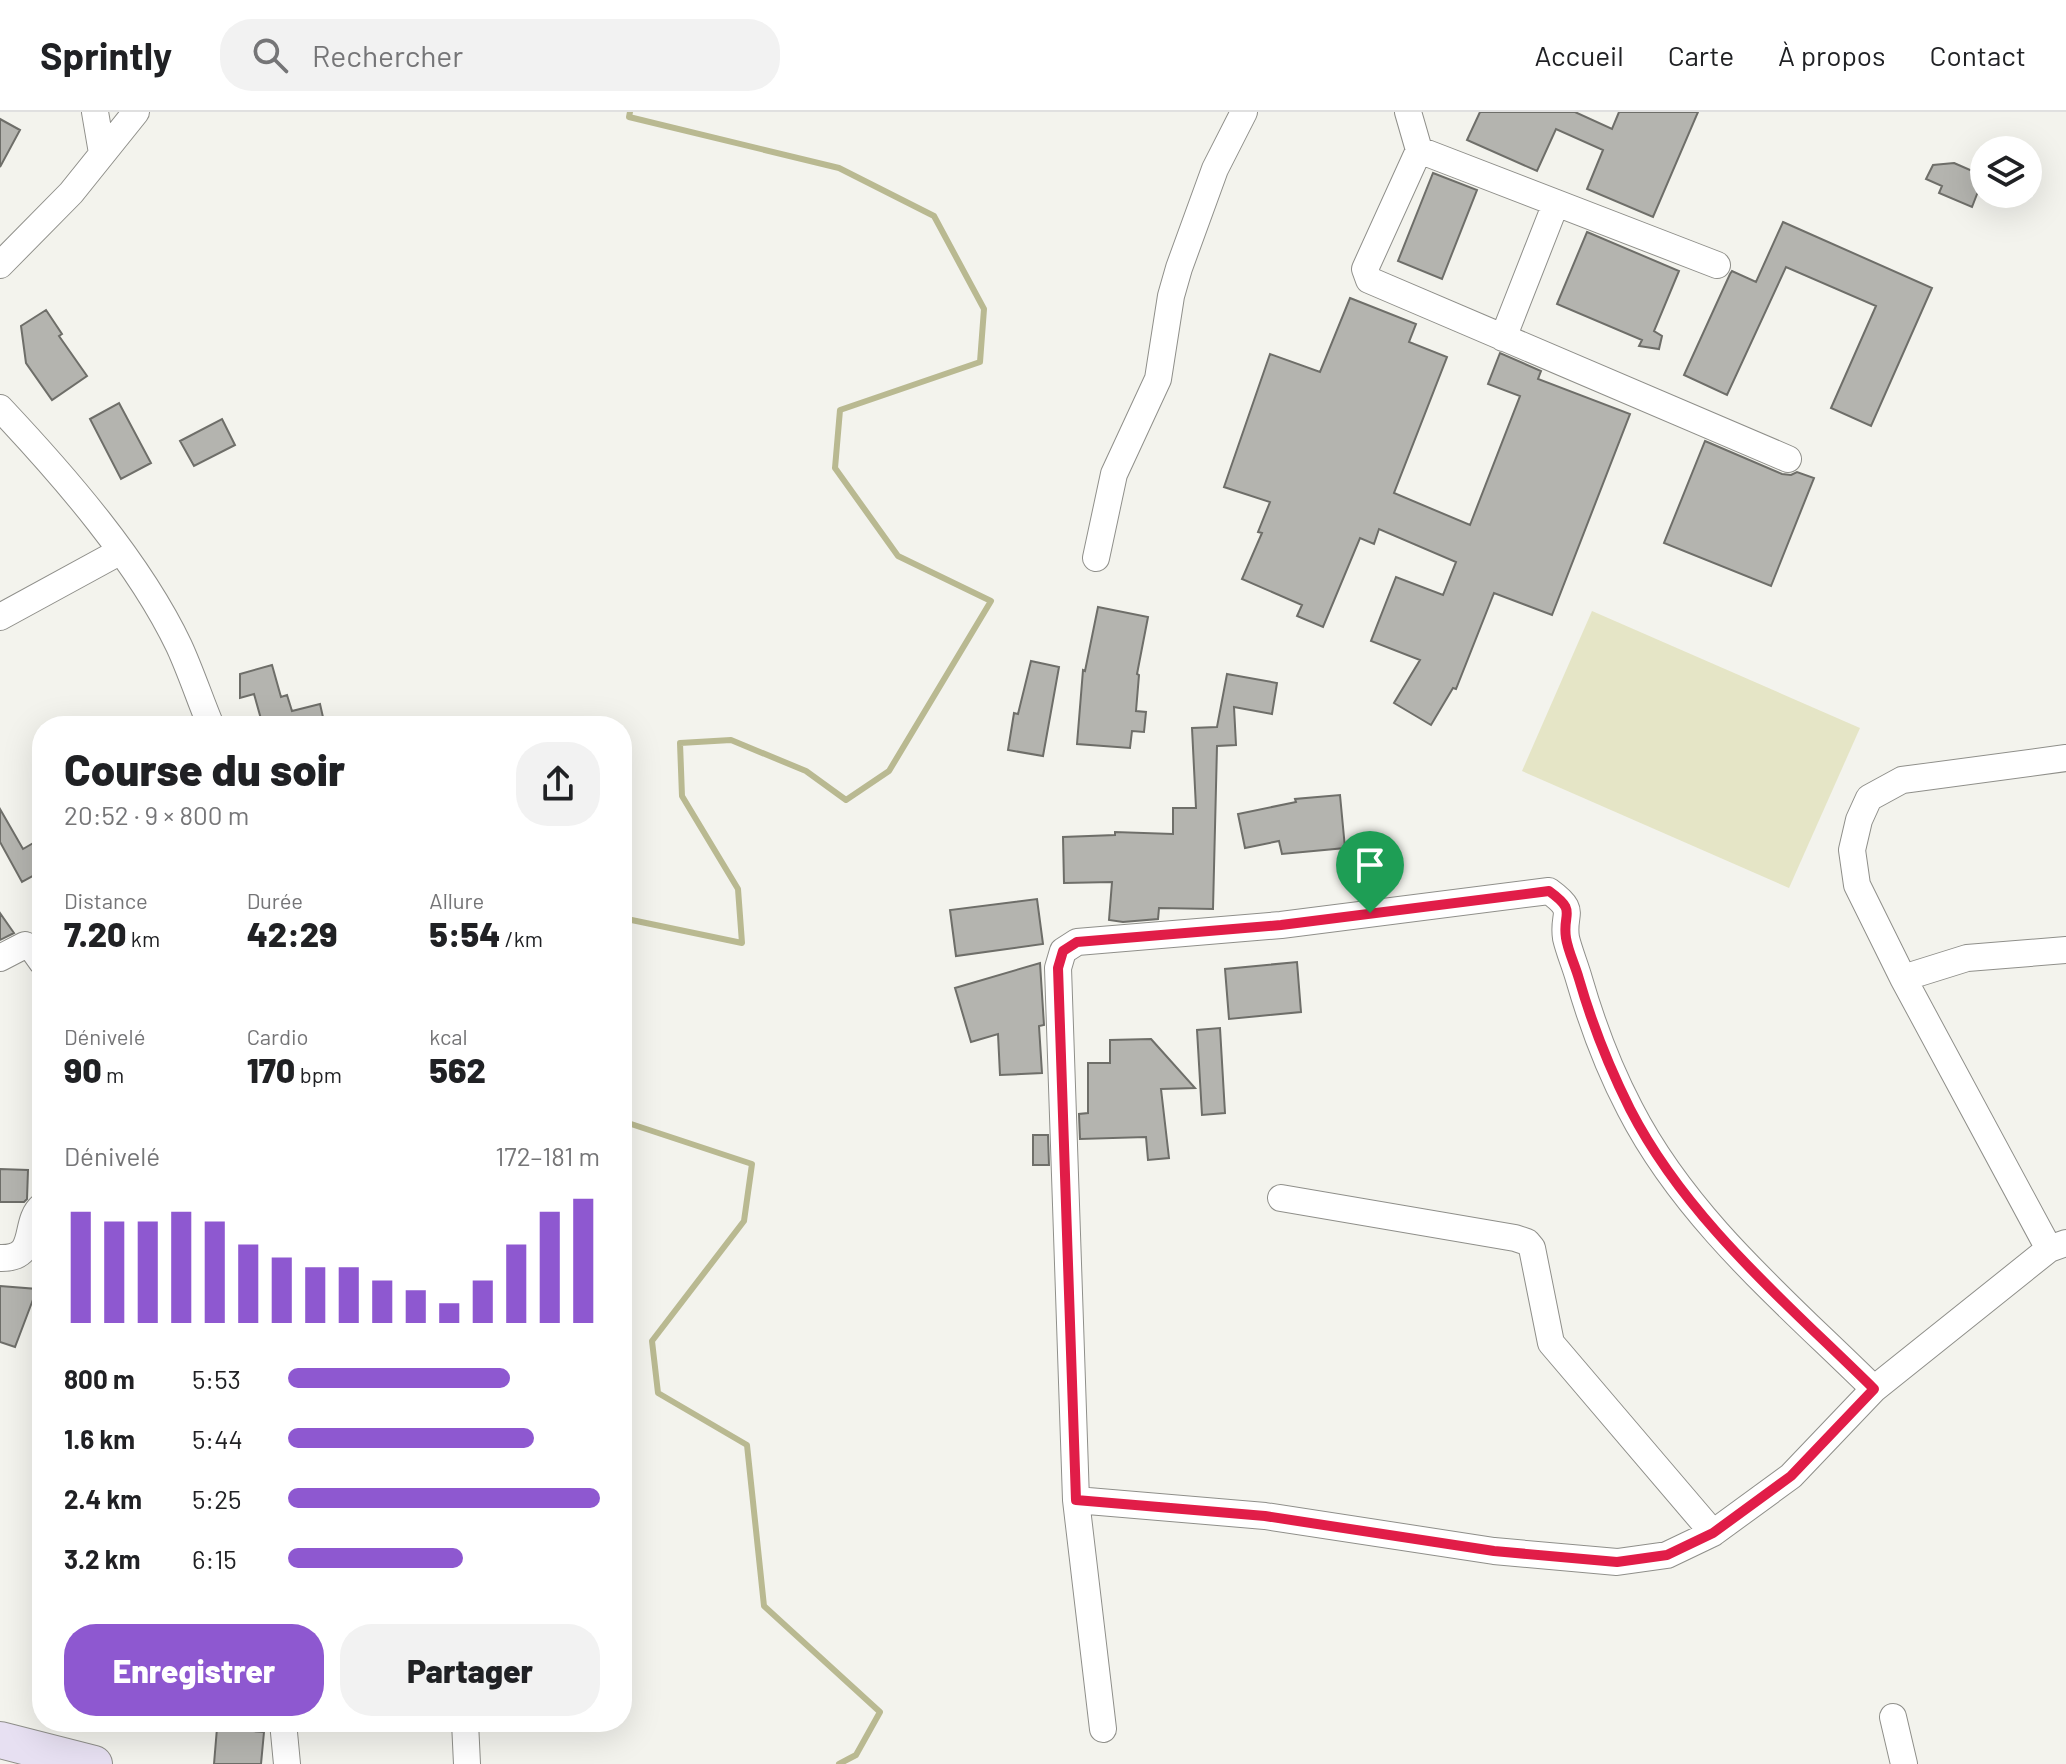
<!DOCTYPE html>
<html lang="fr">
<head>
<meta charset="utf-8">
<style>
	body { margin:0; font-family:Barlow,sans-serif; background:#f2f2f2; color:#202124; height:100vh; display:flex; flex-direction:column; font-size:30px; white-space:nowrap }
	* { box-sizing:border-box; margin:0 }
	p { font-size:26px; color:#757577 }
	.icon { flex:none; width:44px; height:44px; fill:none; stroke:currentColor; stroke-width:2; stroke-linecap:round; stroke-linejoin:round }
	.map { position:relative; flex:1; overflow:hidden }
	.panel { position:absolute; left:32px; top:604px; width:600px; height:1016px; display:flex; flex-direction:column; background:#fff; border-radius:32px; box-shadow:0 8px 32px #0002 }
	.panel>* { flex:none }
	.buttons { position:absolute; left:1970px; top:24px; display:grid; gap:16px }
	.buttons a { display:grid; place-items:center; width:72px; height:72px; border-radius:50%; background:#fff; box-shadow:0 8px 32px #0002; font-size:40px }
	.pin { position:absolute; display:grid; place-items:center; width:68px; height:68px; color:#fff; margin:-82px -34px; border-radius:50% 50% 50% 0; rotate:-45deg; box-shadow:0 0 8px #0007 }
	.pin .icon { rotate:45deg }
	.round { display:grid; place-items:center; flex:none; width:84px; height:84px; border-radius:32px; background:#f2f2f2 }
	.summary { display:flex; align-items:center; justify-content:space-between; height:136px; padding:0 32px }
	h1 { font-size:44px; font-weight:800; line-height:60px }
	.metrics { display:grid; grid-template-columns:repeat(3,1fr); gap:12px; height:136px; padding:8px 32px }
	.metrics div { display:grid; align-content:center }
	.metrics b { font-size:34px; font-weight:800 }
	.metrics small { font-size:22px; font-weight:400 }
	.metrics p { font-size:22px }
	.chart { height:224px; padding:16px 32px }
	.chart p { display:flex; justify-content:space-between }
	.chart svg { width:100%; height:144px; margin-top:8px; stroke:#8e58d0; stroke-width:6 }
	.action { display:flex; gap:16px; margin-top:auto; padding:16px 32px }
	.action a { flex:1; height:92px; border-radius:32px; background:#8e58d0; color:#fff; font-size:32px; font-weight:800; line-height:92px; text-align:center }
	.action a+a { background:#f2f2f2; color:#202124 }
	ul { padding:0 32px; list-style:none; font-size:26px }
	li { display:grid; grid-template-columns:128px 96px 1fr; align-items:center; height:60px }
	li i { height:20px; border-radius:10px; background:#8e58d0 }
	header { display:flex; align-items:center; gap:48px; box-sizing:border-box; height:112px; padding:0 40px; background:#fff; border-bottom:2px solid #e0e0e0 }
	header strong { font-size:38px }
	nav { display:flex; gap:44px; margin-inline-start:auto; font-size:28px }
	.search { width:560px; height:72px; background:#f2f2f2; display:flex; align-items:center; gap:20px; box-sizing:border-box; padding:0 28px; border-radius:32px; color:#757577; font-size:30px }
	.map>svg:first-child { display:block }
	.green { fill:#e5e5c6 }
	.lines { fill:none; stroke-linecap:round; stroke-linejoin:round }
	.stream { stroke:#b9b991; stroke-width:6 }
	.building { fill:#b4b4af; stroke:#6e6e69; stroke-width:2 }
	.street-casing { stroke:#8f8f8a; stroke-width:28 }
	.secondary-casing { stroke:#8f8f8a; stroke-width:38 }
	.street { stroke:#fff; stroke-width:26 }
	.secondary { stroke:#e7e0f2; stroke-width:36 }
	.route-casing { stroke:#fff; stroke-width:16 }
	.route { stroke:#e11d48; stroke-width:10 }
</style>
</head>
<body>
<header>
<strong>Sprintly</strong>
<div class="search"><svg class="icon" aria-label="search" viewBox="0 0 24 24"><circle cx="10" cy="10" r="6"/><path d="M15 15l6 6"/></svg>Rechercher</div>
<nav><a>Accueil</a><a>Carte</a><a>À propos</a><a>Contact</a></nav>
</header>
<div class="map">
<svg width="2066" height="1652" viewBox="0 0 2066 1652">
	<rect width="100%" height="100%" fill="#f3f3ed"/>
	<path class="green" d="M1592,499l268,117 -71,160 -267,-117z"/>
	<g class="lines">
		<path class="stream" d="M622,806l120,25 -4,-54 -56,-93 -2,-53 51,-3 75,31 40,29 43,-29 102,-170 -93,-45 -63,-88 5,-58 140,-48 4,-53 -50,-93 -95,-48 -210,-51 1,-5
			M622,1009l130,43 -8,57 -92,120 6,52 89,52 17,161 116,106 -24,43 -17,9"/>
	</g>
	<path class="building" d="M1480,0h95l37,17 7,-17h79l-45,105 -66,-28 16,-39 -47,-21 -19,42 -70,-31z
		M0,7l20,11 -20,37z
		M1954,51l30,13 -12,31 -33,-14 3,-7 -16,-7 7,-14z
		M1433,61l44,17 -35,89 -44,-18z
		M1783,110l149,66 -61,138 -40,-18 45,-102 -90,-39 -59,128 -43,-20 46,-101 2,-3 24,11z
		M1587,120l92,39 -25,60 8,5 -3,13 -20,-3 3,-6 -85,-36z
		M1350,186l66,26 -7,18 38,15 -53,136 76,32 50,-129 -32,-12 12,-31 41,18 -3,8 92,35 -78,201 -58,-22 -38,96 -3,-1 -22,37 -37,-22 26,-43 -49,-19 25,-64 47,18 13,-33 -77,-33 -5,15 -14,-6 -37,89 -26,-11 5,-11 -60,-26 20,-46 -4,-1 12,-30 -46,-15 46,-133 50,18z
		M46,198l16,24 -3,2 28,40 -35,24 -26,-37 -5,-37z
		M119,291l32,60 -30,16 -31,-60z
		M222,307l13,26 -41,21 -14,-25z
		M1705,329l77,33 9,1 6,-3 17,6 -43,108 -107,-43z
		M1098,495l50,10 -11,57 2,1 -3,36 10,1 -2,20 -12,-1 -2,17 -53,-4 6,-74 2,1z
		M1031,549l28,6 -16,89 -35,-6 6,-37 4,1z
		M272,553l9,32 6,-2 5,16 28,-7 5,22h-68l-1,-6 5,-1 -7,-25 -14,4v-24z
		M1227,562l50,9 -5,31 -38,-7 2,38 -19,1 -4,163 -54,-1 -1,11 -35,3 -14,-2 3,-38 -48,1 -1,-46 52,-2v-3l58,2v-26h23l-4,-80 25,-1z
		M1340,683l5,53 -63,6 -3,-13 -34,7 -7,-34 58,-12 -1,-3z
		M0,697l23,40 19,-11v33l-20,11 -22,-40z
		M1037,787l6,45 -87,12 -6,-46z
		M0,801l14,20 -14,7z
		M1297,850l4,50 -72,7 -4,-50z
		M1040,851l4,62 -5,1 3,47 -42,2 -2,-41 -27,8 -16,-54z
		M1220,916l5,85 -23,2 -5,-85z
		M1151,927l44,49 -34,1 8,69 -21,2 -2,-23 -66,2 -1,-25 9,-1v-50h22v-23z
		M1033,1023h15l1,30h-16z
		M0,1057l28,1 -1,29 -3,3h-24z
		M0,1174l37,3 -22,58 -15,-5z
		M217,1616l47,4 -3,32h-47z"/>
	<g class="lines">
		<g class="street-casing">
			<path id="street" d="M95,0l7,41
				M1408,0l11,38 -54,119 4,11 419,179
				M1419,38l298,115
				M0,153l71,-72 65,-81
				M1503,226l53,-135
				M0,296c64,68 139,154 179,238 12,26 21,54 32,80
				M1096,446l18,-84 44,-95 13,-83 8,-28 36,-99 29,-57
				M0,505l121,-66
				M0,846l25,-13 7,3 10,14
				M1903,866l64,-20 99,-8
				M1281,1086l234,40 12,4 5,6 19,95 162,190
				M2049,1137l-146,-271 -46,-93 -5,-35 7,-30 10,-22 33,-18 164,-22
				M0,1146c40,1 22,-35 42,-52
				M1076,1388l189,16 229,35 123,11 50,-7 46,-22 78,-57 83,-87 175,-140 17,-6
				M1893,1605l11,47
				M283,1610l4,42
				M465,1610l2,42
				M1103,1617l-27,-229 -18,-532 5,-17 14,-9 204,-17 268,-34c29,21 13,21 17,47 3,13 9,27 13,41 13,45 29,88 51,130 57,111 156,193 244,280"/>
		</g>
		<g class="secondary-casing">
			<path id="secondary" d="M0,1628l94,24"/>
		</g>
		<use href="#street" class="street"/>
		<use href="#secondary" class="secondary"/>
	</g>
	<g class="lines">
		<g class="route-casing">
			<path id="route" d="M1549,779c29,21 13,21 17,47 2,13 9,27 13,41 13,45 30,88 51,130 57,111 156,193 244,280l-83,87 -78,57 -46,22 -50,7 -123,-11 -229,-35 -189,-16 -18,-532 5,-17 14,-9 204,-17z"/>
		</g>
		<use href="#route" class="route"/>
	</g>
</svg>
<div class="buttons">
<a><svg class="icon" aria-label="layers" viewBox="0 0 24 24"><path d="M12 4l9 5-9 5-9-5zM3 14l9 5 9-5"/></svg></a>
</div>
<div class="pin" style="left:1370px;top:801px;background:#1e9e55"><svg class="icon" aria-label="arrive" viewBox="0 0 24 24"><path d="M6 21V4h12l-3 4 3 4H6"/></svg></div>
<section class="panel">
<div class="summary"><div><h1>Course du soir</h1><p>20:52 · 9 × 800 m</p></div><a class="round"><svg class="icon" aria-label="share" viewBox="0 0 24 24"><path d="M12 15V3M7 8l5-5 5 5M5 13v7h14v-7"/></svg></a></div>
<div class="metrics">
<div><p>Distance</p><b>7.20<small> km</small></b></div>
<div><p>Durée</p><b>42:29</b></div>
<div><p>Allure</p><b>5:54<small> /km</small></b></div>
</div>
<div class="metrics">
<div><p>Dénivelé</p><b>90<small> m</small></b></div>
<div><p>Cardio</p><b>170<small> bpm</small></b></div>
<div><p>kcal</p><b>562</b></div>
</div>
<div class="chart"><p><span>Dénivelé</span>172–181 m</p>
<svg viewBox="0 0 160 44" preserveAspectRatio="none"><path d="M5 44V10M15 44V13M25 44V13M35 44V10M45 44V13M55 44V20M65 44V24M75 44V27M85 44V27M95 44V31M105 44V34M115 44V38M125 44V31M135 44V20M145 44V10M155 44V6"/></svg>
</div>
<ul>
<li><b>800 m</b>5:53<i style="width:71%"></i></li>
<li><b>1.6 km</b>5:44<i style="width:79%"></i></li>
<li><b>2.4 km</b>5:25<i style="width:100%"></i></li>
<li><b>3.2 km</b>6:15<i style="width:56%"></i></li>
</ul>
<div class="action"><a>Enregistrer</a><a>Partager</a></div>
</section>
</div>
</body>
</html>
